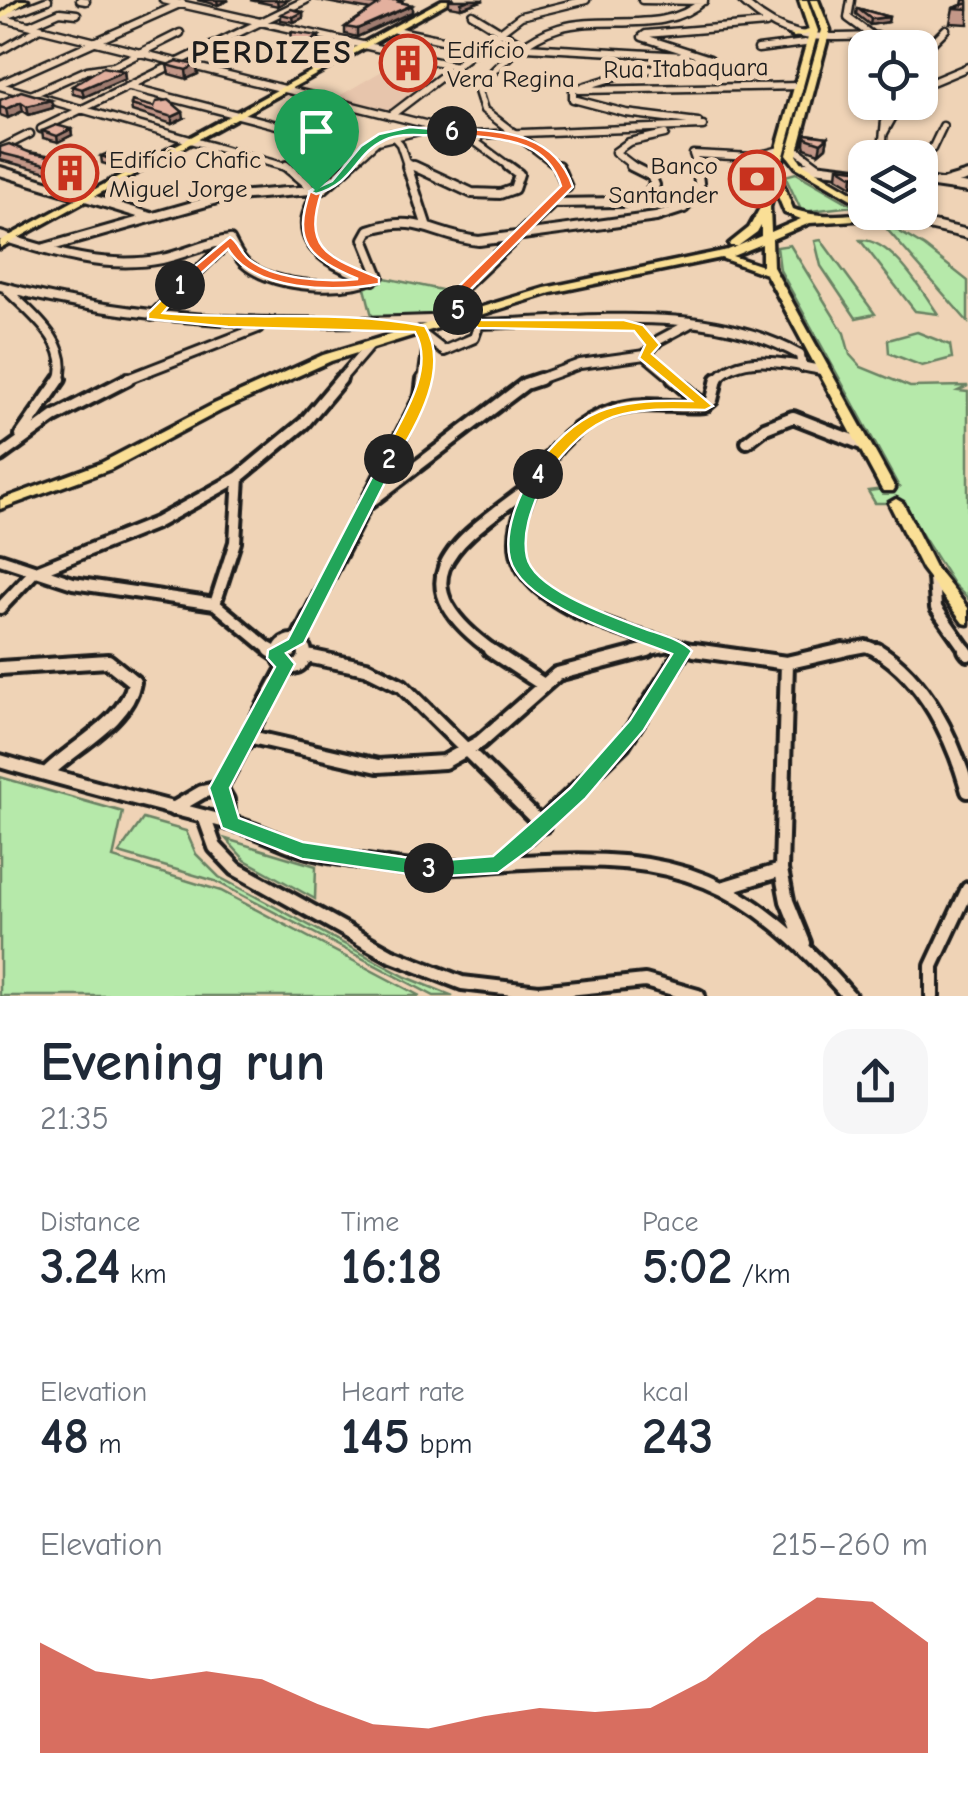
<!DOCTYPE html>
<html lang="en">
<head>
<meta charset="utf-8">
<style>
	body { margin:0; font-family:"Comic Neue",sans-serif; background:#f6f6f7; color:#1f2937; height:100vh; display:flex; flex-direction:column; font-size:38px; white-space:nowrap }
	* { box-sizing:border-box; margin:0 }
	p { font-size:32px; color:#747a83 }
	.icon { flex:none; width:55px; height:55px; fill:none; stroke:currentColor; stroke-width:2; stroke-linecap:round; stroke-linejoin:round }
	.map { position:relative; height:996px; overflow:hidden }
	.drawer { display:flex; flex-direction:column; background:#fff; flex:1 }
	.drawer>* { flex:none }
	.buttons { position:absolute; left:848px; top:30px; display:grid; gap:20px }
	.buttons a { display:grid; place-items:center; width:90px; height:90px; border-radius:20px; background:#fff; box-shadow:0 2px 8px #0004; font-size:50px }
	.pin { position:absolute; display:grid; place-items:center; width:85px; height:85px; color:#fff; margin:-102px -42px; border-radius:50% 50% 50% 0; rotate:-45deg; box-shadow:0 0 10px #0007 }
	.pin .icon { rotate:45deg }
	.km { position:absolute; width:50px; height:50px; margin:-25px; border-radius:50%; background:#222; color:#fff; font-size:28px; line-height:50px; text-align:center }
	.round { display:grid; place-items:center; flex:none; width:105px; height:105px; border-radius:30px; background:#f6f6f7 }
	.overview { display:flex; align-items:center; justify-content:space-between; height:170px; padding:0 40px }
	h1 { font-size:55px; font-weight:800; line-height:75px }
	.metrics { display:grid; grid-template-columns:repeat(3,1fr); gap:15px; height:170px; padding:10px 40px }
	.metrics div { display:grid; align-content:center }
	.metrics b { font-size:50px; font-weight:800 }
	.metrics small { font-size:28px; font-weight:400 }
	.metrics p { font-size:28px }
	.chart { height:280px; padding:20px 40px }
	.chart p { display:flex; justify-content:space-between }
	.chart svg { width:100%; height:180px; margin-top:10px; fill:#c8321e; opacity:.7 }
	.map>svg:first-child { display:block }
	.built { fill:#e7c5ac }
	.green { fill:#b6e9aa; stroke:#698263; stroke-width:2.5 }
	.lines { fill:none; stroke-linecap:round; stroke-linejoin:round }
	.minor-far3-casing { stroke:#1c1c1c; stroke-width:11 }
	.minor-far2-casing { stroke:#1c1c1c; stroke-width:14 }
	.minor-far1-casing { stroke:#1c1c1c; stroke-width:18 }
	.minor-casing { stroke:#1c1c1c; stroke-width:20 }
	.major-casing { stroke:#1c1c1c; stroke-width:7 }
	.minor-far3 { stroke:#efd3b6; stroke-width:6 }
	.minor-far2 { stroke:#efd3b6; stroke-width:8 }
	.minor-far1 { stroke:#efd3b6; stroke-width:10 }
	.minor { stroke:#efd3b6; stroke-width:12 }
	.major { fill:#fadf96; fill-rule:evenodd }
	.wall { fill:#c39788; stroke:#1c1c1c; stroke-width:2.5 }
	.shaded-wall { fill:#9f7b6f; stroke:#1c1c1c; stroke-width:2.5 }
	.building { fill:#e3b09e; stroke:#1c1c1c; stroke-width:2.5 }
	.split-1 { fill:#f0652b; stroke:#fff; stroke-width:2.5 }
	.split-2 { fill:#f5b400; stroke:#fff; stroke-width:2.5 }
	.split-3 { fill:#22a559; stroke:#fff; stroke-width:2.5 }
	.split-4 { fill:#22a559; stroke:#fff; stroke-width:2.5 }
	.split-5 { fill:#f5b400; stroke:#fff; stroke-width:2.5 }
	.split-6 { fill:#f0652b; stroke:#fff; stroke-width:2.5 }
	.split-7 { fill:#22a559; stroke:#fff; stroke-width:2.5 }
	.labels { text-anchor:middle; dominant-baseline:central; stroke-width:10; stroke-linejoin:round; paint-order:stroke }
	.far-poi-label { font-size:25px; fill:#1c1c1c; stroke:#efd3b6; text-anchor:start }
	.far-street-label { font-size:25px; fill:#1c1c1c; stroke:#efd3b6 }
	.far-district-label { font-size:32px; font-weight:bold; letter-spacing:2.5px; fill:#1c1c1c; stroke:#efd3b6 }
</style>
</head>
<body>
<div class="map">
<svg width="968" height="996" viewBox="0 0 968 996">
	<rect width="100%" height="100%" fill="#efd3b6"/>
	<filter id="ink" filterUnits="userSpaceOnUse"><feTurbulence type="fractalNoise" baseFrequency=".01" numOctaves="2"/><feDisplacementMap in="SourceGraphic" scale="20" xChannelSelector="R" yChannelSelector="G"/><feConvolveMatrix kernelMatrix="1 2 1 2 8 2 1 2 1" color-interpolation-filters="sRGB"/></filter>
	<g filter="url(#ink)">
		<path class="built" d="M382,71l47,11 -40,30 -55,-13z"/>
		<path class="green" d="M796,173l56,32 1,1 -51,6 -17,-36z
			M878,219l47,28 43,34v41z
			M821,240l54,74 -19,4 -35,-52 -6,-25z
			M860,240c31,-2 62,51 78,74l-23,-3z
			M790,245l54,88 6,22 11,12 49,20 58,-1 -10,5 10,1v207l-15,-15 -51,-81h-27l-7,-12 31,-4 -119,-217 -3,-23z
			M385,278l66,14 -19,22 -59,6 -8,-32z
			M917,332l33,13 2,13 -30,8 -33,-13 -1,-13z
			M0,777l123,35 -10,46 108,33 199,105h-420z
			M143,819l43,12 10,23 23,23 187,100 47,19h-19l-219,-115 -96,-28z
			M226,839l90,27 -1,33 -70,-39z"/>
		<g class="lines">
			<g class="minor-far3-casing">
				<path id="minor-far3" d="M80,0l6,1
					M163,0l293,66
					M642,0l62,1
					M741,0c46,44 77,37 136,36
					M851,0l-3,18 41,30
					M472,14l54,33 158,9
					M0,18l469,117 234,-9
					M1,18l47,-18
					M30,25l30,-13 17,2
					M395,30l52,11
					M758,49l47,-6
					M0,51l40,-23
					M920,55l26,-26
					M0,84l182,-81
					M0,86l289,82
					M130,87l189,49
					M920,87l48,-20
					M573,90l55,-17 82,-14 -68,-22 4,-3 120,-10
					M573,90v9l53,14 72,9
					M579,90l221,-4
					M33,94l54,-24 27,-4 66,-33
					M390,116l131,-100 65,-16
					M41,129l265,-129
					M884,133l17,-31
					M391,134l9,10 8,24
					M479,136l-2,7 34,25
					M794,148l24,18
					M0,149l30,-15
					M753,157l27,-7
					M753,157l9,11
					M881,158l6,-56
					M906,158l26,-9 11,-23
					M407,163l13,5
					M799,165l28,3
					M347,168l30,-27 51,-12
					M560,168l-76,-58 -7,-22c22,-24 50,-51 82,-60 47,-14 106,8 145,-28
					M636,168l-21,-16 14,-10 36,-8
					M698,168l-5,-14 60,3"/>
			</g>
			<g class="minor-far2-casing">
				<path id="minor-far2" d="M286,166l30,25c-2,11 -9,19 -10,30 -3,35 41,49 67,59
					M407,166l19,58
					M414,166l58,27 28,1 14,-5 5,-15 -11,-8
					M558,166l9,21
					M758,166l16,7
					M806,166l59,7
					M0,171l151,46
					M920,181l48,7
					M945,183l23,-7
					M553,203l70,-1 24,-8 8,-9 -4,-9 -20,-10
					M885,215l83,19
					M0,236c52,17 107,34 162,23 23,-5 44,-16 68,-19 5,9 9,20 18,26 31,22 97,26 131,10l-15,-37 5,-9c51,-17 63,6 110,11l177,-24 28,-9 16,-17 -3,-25
					M45,248l179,-51 99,-8 26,-23
					M0,286c142,38 284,40 430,34
					M6,289c23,23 67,55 53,92
					M152,316l78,-76
					M439,317l6,-12 112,-106
					M479,324c104,-2 227,-22 321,31l2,12
					M413,327l31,24 30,-13 5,-14 -26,-17 -1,-7
					M645,355l31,26
					M122,381l136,-53
					M339,381l31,-36
					M423,381l5,-38
					M533,381l47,-17 65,-9 14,-15 30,-16
					M716,381c22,-31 73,-17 105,-11"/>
			</g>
			<g class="minor-far1-casing">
				<path id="minor-far1" d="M673,379l32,27
					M705,406c-31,3 -60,-6 -91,4 -35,11 -62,38 -78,69 -13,23 -26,55 -17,81 19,54 136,82 187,92
					M705,406l7,-6 5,-21
					M21,435l39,-56
					M747,442l18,-14 28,-11 69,27
					M0,456l54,-39 74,-38
					M366,505l159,-121 15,-5
					M0,559l73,24 142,21 58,48
					M934,577l2,31 31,44
					M215,604l20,-62 4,-65
					M0,608l34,-36 122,-49 83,-46 65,-54 37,-44
					M295,643l126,-247 2,-17
					M494,652c-104,-74 -34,-112 37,-166
					M635,652l34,-7
					M834,652l32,-6 15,6"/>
			</g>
			<g class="minor-casing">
				<path id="minor" d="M279 654a13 13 0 1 1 26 0a13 13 0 1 1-26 0Z
					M270,650l6,4
					M490,650l52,34
					M694,650l92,13 57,-13
					M877,650c48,29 76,88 91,141
					M965,650l3,4
					M307,656l59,12 36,18 141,140
					M787,663l-6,207 6,31 17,42
					M0,668l108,-7 26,21c-7,40 -61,64 -88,92
					M247,736l131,30 66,-4 36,-20 77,-68 91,-24
					M0,761c78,23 156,43 234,63 22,5 43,17 64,24 28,10 61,12 90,17 44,7 91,0 136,-3 156,-10 222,17 325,134
					M220,788l66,-123
					M220,788l7,12 2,22
					M173,809l29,-17 18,-4
					M205,819l10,28 21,22 154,86 72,28 77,9 106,-11 53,15
					M499,864l124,-120 60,-93
					M725,887l56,-17
					M932,996v-30l36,-77"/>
			</g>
			<g class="major-casing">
				<path id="major" d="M19,0h9l-28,20v-6z
					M442,0h10l-452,248v-7z
					M799,0h8l11,31 -39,143 14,35c31,12 62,3 94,3l3,3 -5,3 -75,5 -38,16 1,28 122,221 -2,3h-10l-2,-3 -115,-214 -45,-16 -170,35 -220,68 -109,49 -111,59 -111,40v-9l101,-37 113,-59 109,-49 222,-67 183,-38 10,-4h-8l-1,-2 20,-16 11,-20 49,-174 -15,3 -4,-2 19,-5zM775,189l10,24 16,6 -30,13 -1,-25zM761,225v11l-23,10 19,-14zM762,244v22l-30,-10 3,-1z
					M810,0h8l12,30 -33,125 5,8 63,37v7l-69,-40 -9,-12 35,-125z
					M896,499l7,4 32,64 33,41v16l-5,-1 -41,-54 -33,-66z"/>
			</g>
			<use href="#minor-far3" class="minor-far3"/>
			<use href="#minor-far2" class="minor-far2"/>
			<use href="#minor-far1" class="minor-far1"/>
			<use href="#minor" class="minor"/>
			<use href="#major" class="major"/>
		</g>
		<path class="wall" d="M197,0h32l-11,5z
			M250,0h38l-10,6z
			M316,0h86l1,3 9,2v7l-55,25 -12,-3v-7l25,-17z
			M449,0h35l-23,8 -12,-2z
			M963,0h5v24l-18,-1 3,-15 9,-3z
			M857,8l32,9 -1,5 -18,3 -14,-11z
			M303,12v6l-9,4 -13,-2v-6z
			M292,32l27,10 -10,6 -17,-4z
			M421,59l1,6 -9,5 -17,-4v-6z
			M167,65h29l2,9 -11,5 -18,-5z
			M124,71l1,8 -41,18 -11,-3 -1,-8z
			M0,100l53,8 -24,7 -6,-4 -15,7 -8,-3z
			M131,105l53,13 -12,6 -40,-13z
			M71,129l1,6 -14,7 -15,-4 -1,-7z
			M805,134l23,3 -2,10 -7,6 -14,-5 -1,-4z
			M0,147l94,16 2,8 -17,9 -79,-20z
			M101,156l23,6 -9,5 -13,-4z
			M838,167l27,3v12l-13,4 -15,-9z"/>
		<path class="shaded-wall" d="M217,0h12l-11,5z
			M277,0h11l-10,6z
			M469,0h15l-23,8v-5z
			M412,5v7l-55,25v-8z
			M303,12v6l-9,4 -1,-5z
			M889,17l-1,5 -18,3 1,-6z
			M319,36v6l-10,6v-6z
			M421,59l1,6 -9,5v-6z
			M196,65l2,9 -11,5 -1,-9z
			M124,71l1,8 -41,18 -2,-8z
			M51,100l2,8 -24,7 -2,-9z
			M21,102l2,9 -15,7 -2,-9z
			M183,112l1,6 -12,6v-7z
			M71,129l1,6 -14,7 -1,-6z
			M828,137l-2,10 -7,6 2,-10z
			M123,156l1,6 -9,5 -1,-7z
			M94,163l2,8 -17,9 -1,-8z
			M865,172v10l-13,4 1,-10z"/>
		<path class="building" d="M351,0h51l-3,2 13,3 -55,24 -12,-2 33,-22z
			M968,3v6l-15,-1z
			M857,8l32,9 -18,2z
			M291,9l12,3 -10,5 -12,-3z
			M292,32l27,4 -10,6 -18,-4z
			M403,55l18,4 -8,5 -17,-4z
			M177,61l19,4 -10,5 -19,-5z
			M103,67l21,4 -42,18 -10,-3z
			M21,91l30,9 -24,6 -6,-4 -15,7 -6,-2v-7z
			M169,100l14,12 -11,5 -41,-12 1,-4 22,6 2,-5z
			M56,125l15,4 -14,7 -15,-5z
			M805,134l23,3 -7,6 -15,-5z
			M9,144l22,9 63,10 -16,9 -78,-19v-6z
			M110,152l13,4 -9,4 -13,-4z
			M838,167l27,3v2l-12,4z"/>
	</g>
	<path class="split-1" d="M316,187l6,4c-20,59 7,66 57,87v6c-44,8 -125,8 -151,-35l-43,39h-9v-6l54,-45c9,5 11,17 20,23 26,20 76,22 108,19 -49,-21 -66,-36 -48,-88z"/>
	<path class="split-2" d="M180,281l7,4 -24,28c86,8 177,-4 262,13 26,42 -8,98 -31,137l-13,-4c17,-35 56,-88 34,-127l-187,-5 -80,-8v-6z"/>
	<path class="split-3" d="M383,456l14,3 -93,184 -18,10 9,11 -65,124 9,30 64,24 134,20v13l-8,2 -127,-18 -80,-31 -13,-40 66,-121 -8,-9 1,-8 20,-11z"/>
	<path class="split-4" d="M533,471l13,3c-10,26 -25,54 -19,83 7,33 87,60 116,71 16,6 38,11 49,23l-48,79 -59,69 -53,49 -34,25 -69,4 -8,-2v-13l72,-6 77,-68 60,-68 42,-66c-42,-17 -150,-48 -162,-95 -7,-28 9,-64 23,-88z"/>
	<path class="split-5" d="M458,306l24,14h142l19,5 17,20 -8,9 61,52 -8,4c-82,-2 -109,-2 -161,68h-11l-3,-4c49,-67 81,-75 161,-73l-52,-43 6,-13 -11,-14 -156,-3 -24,-15z"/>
	<path class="split-6" d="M452,128c49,3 103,4 121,59l-114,114 6,9 -7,4 -11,-16 114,-112c-16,-52 -69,-46 -113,-53z"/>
	<path class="split-7" d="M410,127l47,4c-21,10 -49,-2 -72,9 -31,14 -30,43 -69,54l-6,-3 22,-10 29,-35 18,-12z"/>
	<defs>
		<g id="building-ring" transform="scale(2.875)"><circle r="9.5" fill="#efd3b6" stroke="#c8321e" stroke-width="1.5"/><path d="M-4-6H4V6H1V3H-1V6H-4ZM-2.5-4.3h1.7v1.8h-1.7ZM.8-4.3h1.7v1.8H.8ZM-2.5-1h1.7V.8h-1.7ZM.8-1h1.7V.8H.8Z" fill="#c8321e"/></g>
		<g id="bank-ring" transform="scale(2.875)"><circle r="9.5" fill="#efd3b6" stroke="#c8321e" stroke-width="1.5"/><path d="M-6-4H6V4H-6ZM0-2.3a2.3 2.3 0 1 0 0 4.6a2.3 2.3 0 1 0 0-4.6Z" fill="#c8321e"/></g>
	</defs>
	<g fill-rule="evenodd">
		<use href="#building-ring" x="408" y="63"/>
		<use href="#building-ring" x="70" y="173"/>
		<use href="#bank-ring" x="757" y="179"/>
	</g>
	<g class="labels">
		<g class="far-poi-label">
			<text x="447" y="49">Edifício<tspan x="447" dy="29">Vera Regina</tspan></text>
			<text x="109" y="159">Edifício Chafic<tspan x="109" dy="29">Miguel Jorge</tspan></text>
			<text x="718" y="165" text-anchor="end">Banco<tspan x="718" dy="29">Santander</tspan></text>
		</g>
		<g class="far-street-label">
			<text transform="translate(686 68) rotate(-1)">Rua Itabaquara</text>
		</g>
		<g class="far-district-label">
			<text x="272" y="52">PERDIZES</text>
		</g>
	</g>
</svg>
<div class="buttons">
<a><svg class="icon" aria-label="locate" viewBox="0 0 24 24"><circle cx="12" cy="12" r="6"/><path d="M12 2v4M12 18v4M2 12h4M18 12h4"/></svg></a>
<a><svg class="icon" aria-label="layers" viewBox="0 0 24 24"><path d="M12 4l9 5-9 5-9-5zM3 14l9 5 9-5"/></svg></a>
</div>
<div class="pin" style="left:316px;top:191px;background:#1e9e55"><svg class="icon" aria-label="arrive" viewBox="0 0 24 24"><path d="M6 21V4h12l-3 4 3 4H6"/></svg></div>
<b class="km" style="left:180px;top:285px">1</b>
<b class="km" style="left:389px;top:459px">2</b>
<b class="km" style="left:429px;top:868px">3</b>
<b class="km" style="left:538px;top:474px">4</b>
<b class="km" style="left:458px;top:310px">5</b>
<b class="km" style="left:452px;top:131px">6</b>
</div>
<section class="drawer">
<div class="overview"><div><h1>Evening run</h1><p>21:35</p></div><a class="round"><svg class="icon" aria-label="share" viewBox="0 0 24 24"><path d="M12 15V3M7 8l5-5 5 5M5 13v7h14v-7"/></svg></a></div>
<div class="metrics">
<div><p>Distance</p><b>3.24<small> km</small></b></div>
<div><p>Time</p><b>16:18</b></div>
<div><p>Pace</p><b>5:02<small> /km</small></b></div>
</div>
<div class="metrics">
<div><p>Elevation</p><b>48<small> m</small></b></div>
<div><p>Heart rate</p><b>145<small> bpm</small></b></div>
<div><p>kcal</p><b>243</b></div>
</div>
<div class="chart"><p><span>Elevation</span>215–260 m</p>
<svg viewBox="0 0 160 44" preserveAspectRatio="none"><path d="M0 44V17L10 24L20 26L30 24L40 26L50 32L60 37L70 38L80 35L90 33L100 34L110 33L120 26L130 15L140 6L150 7L160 17V44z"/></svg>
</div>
</section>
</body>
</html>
